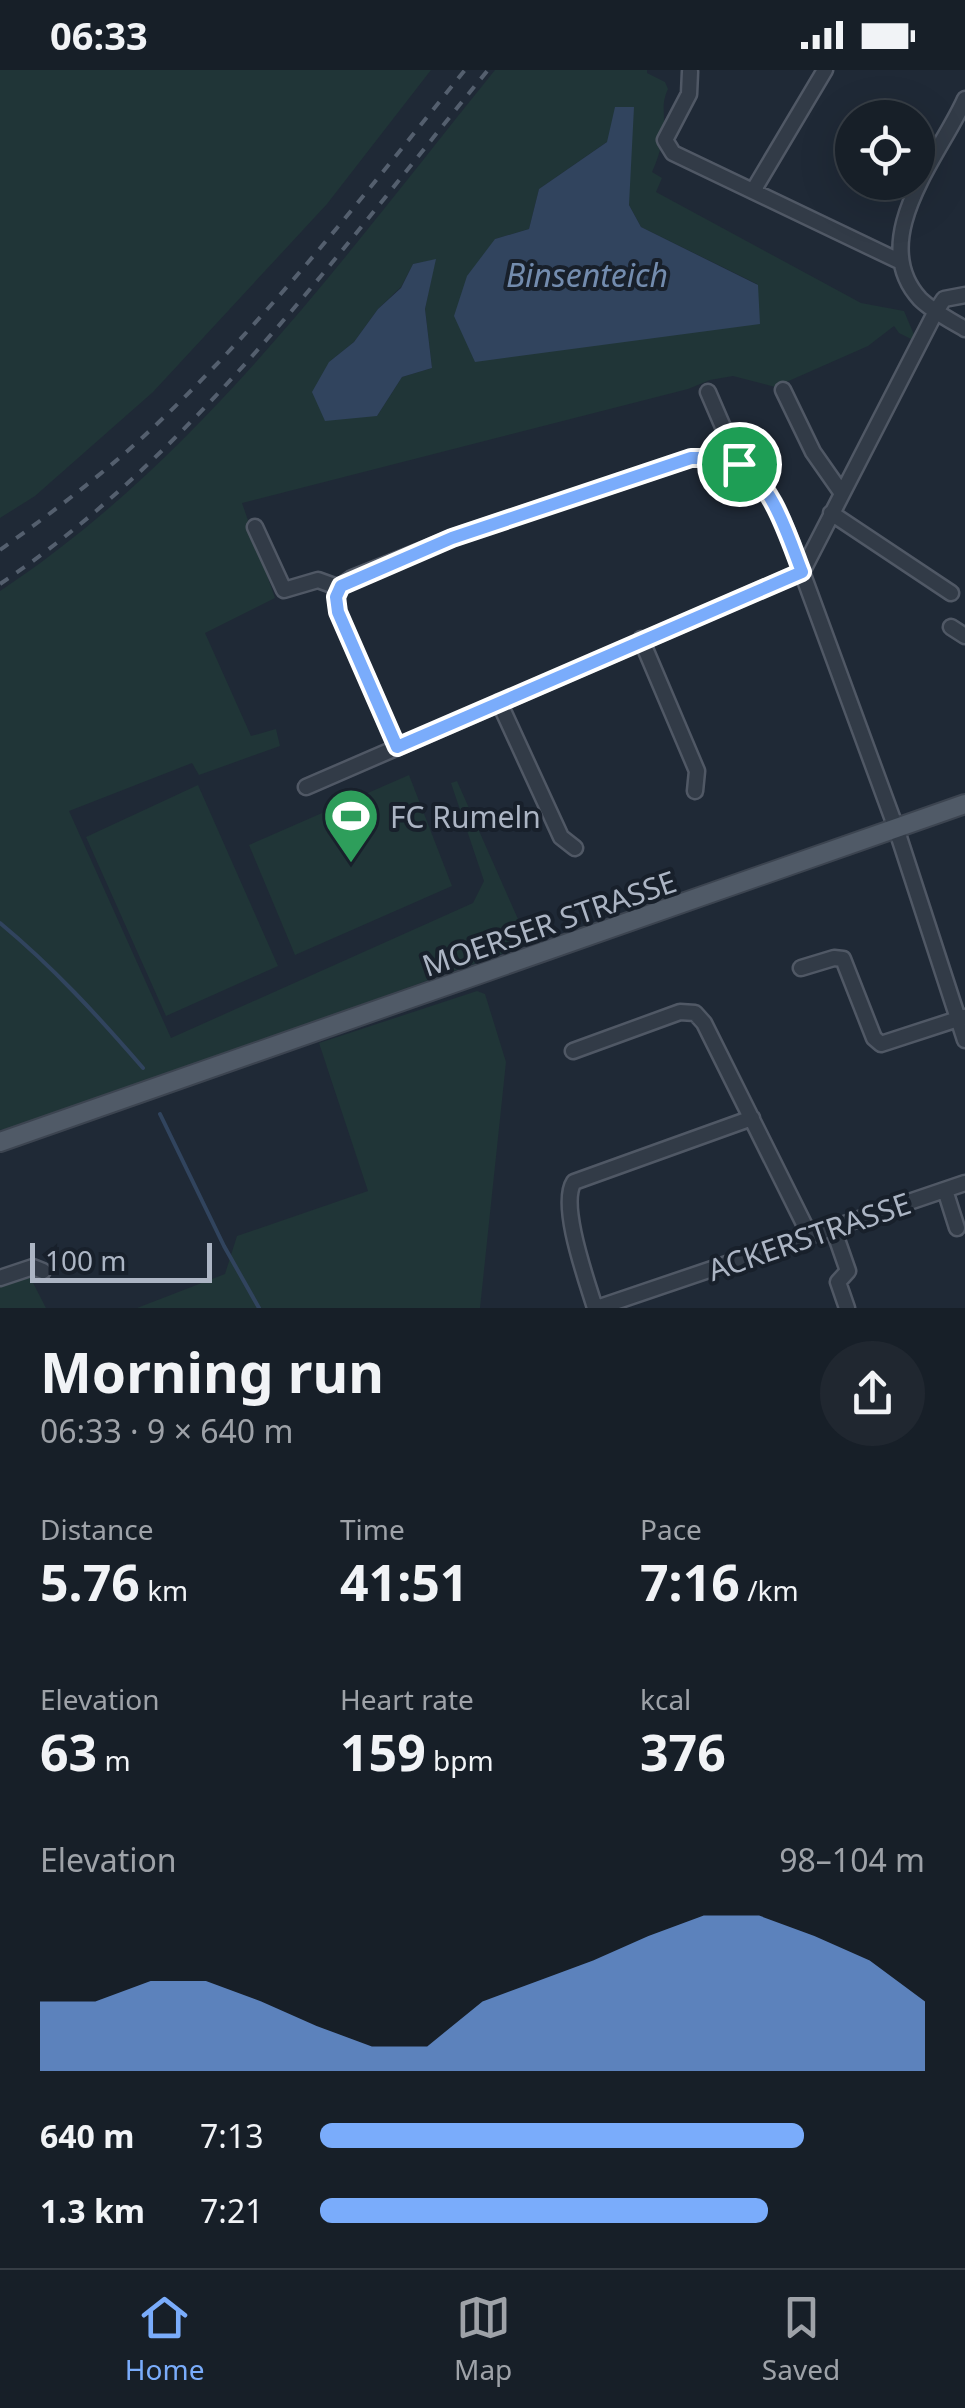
<!DOCTYPE html>
<html lang="en">
<head>
<meta charset="utf-8">
<style>
	body { margin:0; font-family:"Noto Sans",sans-serif; background:#202730; color:#f1f3f6; height:100vh; display:flex; flex-direction:column; font-size:38px; white-space:nowrap }
	* { box-sizing:border-box; margin:0 }
	p { font-size:32px; color:#9ea2a8 }
	.icon { flex:none; width:55px; height:55px; fill:none; stroke:currentColor; stroke-width:2; stroke-linecap:round; stroke-linejoin:round }
	.map { position:relative; height:1238px; overflow:hidden }
	.side { display:flex; flex-direction:column; background:#171f28; flex:1 }
	.side>* { flex:none }
	.buttons { position:absolute; left:835px; top:30px; display:grid; gap:20px }
	.buttons a { display:grid; place-items:center; width:100px; height:100px; border-radius:50%; background:#171f28; box-shadow:0 10px 40px #0002,0 0 0 2px #363d45; font-size:50px }
	.scale { position:absolute; left:30px; bottom:25px; width:182px; box-sizing:border-box; padding-left:10px; border:5px solid #acb5c4; border-top:0; font-size:28px; line-height:35px; white-space:nowrap; color:#acb5c4; -webkit-text-stroke:8px #18202b; paint-order:stroke }
	.pin { position:absolute; display:grid; place-items:center; width:85px; height:85px; color:#fff; margin:-42px; border:5px solid #fff; border-radius:50%; box-shadow:0 2px 10px #0007 }
	.round { display:grid; place-items:center; flex:none; width:105px; height:105px; border-radius:52px; background:#202730 }
	.summary { display:flex; align-items:center; justify-content:space-between; height:170px; padding:0 40px }
	h1 { font-size:55px; font-weight:700; line-height:75px }
	.metrics { display:grid; grid-template-columns:repeat(3,1fr); gap:15px; height:170px; padding:10px 40px }
	.metrics div { display:grid; align-content:center }
	.metrics b { font-size:50px; font-weight:700 }
	.metrics small { font-size:28px; font-weight:400 }
	.metrics p { font-size:28px }
	.chart { height:280px; padding:20px 40px }
	.chart p { display:flex; justify-content:space-between }
	.chart svg { width:100%; height:180px; margin-top:10px; fill:#7aacfb; opacity:.7 }
	ul { padding:0 40px; list-style:none; font-size:32px }
	li { display:grid; grid-template-columns:160px 120px 1fr; align-items:center; height:75px }
	li i { height:25px; border-radius:12px; background:#7aacfb }
	.status { display:flex; justify-content:space-between; align-items:center; height:70px; padding:0 50px; background:#171f28; direction:ltr }
	.status svg { height:28px; fill:currentColor }
	.tabs { display:flex; justify-content:space-around; align-items:center; height:140px; border-top:2px solid #363d45; background:#171f28; font-size:28px; color:#9ea2a8 }
	.tabs a { display:grid; justify-items:center; gap:5px }
	.tabs .on { color:#7aacfb }
	.map>svg:first-child { display:block }
	.green { fill:#203537; fill-rule:evenodd }
	.water { fill:#31445e }
	.lines { fill:none; stroke-linecap:round; stroke-linejoin:round }
	.stream { stroke:#31445e; stroke-width:4 }
	.minor-casing { stroke:#505865; stroke-width:19 }
	.major-casing { stroke:#3c4450; stroke-width:22 }
	.minor { stroke:#323b47; stroke-width:14 }
	.major { stroke:#505a67; stroke-width:18 }
	.rail { stroke:#545f6e; stroke-width:4; stroke-dasharray:10 10; stroke-linecap:butt }
	.route-casing { stroke:#fff; stroke-width:20 }
	.route { stroke:#7aacfb; stroke-width:12 }
	.labels { text-anchor:middle; dominant-baseline:central; stroke-width:8; stroke-linejoin:round; paint-order:stroke }
	.poi-label { font-size:30px; fill:#acb5c4; stroke:#18202b; text-anchor:start }
	.street-label { font-size:30px; fill:#acb5c4; stroke:#18202b }
	.water-label { font-size:32px; font-style:italic; fill:#738cae; stroke:#18202b }
</style>
</head>
<body>
<div class="status"><b>06:33</b><svg viewBox="0 0 49 12"><path d="M0 12V9h3v3zM5 12V6h3v6zM10 12V3h3v9zM15 12V0h3v12zM26 1h20v11H26zM47 4h2v5h-2z"/></svg></div>
<div class="map">
<svg width="965" height="1238" viewBox="0 0 965 1238">
	<rect width="100%" height="100%" fill="#1f2936"/>
	<path class="green" d="M0,0h431l-104,134 -174,188 -118,104 -35,22z
		M495,0h152v3l18,9 3,7c-6,13 -4,19 -4,33 0,17 -5,35 -12,50l10,6 -6,14 205,111 43,8 11,26 -2,3 -14,-7 -5,-7 -26,20 -93,41 -42,-11 -23,4 -22,9 -446,114 33,95 -70,35 46,103 25,-7 4,17 -81,29 -7,-12 -123,48 102,227 302,-135 11,-22 -33,-98 6,-2 72,163 -500,180 -29,6v-539c202,-134 344,-335 495,-521zM607,72l22,63 12,22 116,57 -262,-45 34,-10 10,-40zM435,190l-10,49 7,59 -30,9 -25,39 -48,-54 25,-20 24,-33 23,-22 12,-23z
		M409,705l43,111 -157,69 -46,-110z
		M198,715l80,181 -112,50 -80,-179z
		M477,921l8,3 21,68 -26,246h-343l88,-34 12,-38 131,-45 -49,-148z
		M28,1203l18,35h-46v-26z"/>
	<path class="water" d="M615,37h19l-5,98 12,22 117,58 2,39 -285,38 -21,-46 13,-40 28,-37 34,-10 10,-40 68,-47z
		M436,189l-11,50 7,59 -30,9 -25,39 -52,5 -13,-29 17,-30 25,-20 24,-33 23,-21 12,-24z"/>
	<g class="lines">
		<path class="stream" d="M0,853c53,44 98,93 143,145
			M160,1044l64,132 35,62"/>
		<g class="minor-casing">
			<path id="minor" d="M690,2l-1,22 -24,46 8,13 228,109
				M965,29c-24,55 -100,140 -45,200 12,12 30,21 45,30
				M753,121l72,-121
				M965,225l-21,4 -8,12 -134,261 94,256 69,212
				M783,320l30,62 28,40
				M708,322l31,72
				M831,443l120,80
				M255,457l29,63 34,-10 22,8
				M951,557l14,9
				M641,569l56,132 -2,20
				M499,632l62,135 14,11
				M306,717l496,-215c-14,-35 -27,-89 -64,-108 -13,-7 -32,-6 -47,-6l-239,80 -100,40c-15,10 -17,17 -14,34l59,135
				M801,898l33,-10 9,1 31,79 7,6 83,-27
				M573,981l107,-39 15,1 9,10 106,213
				M945,1120l12,38
				M833,1158l15,43 -10,11 9,26
				M0,1208l33,-11 10,4
				M595,1238c-8,-27 -36,-103 -21,-126l178,-64
				M597,1238l368,-125"/>
		</g>
		<g class="major-casing">
			<path id="major" d="M0,1072l965,-338"/>
		</g>
		<use href="#minor" class="minor"/>
		<use href="#major" class="major"/>
		<path class="rail" d="M0,480c50,-36 98,-72 143,-113 120,-111 220,-241 322,-367
			M0,514c194,-130 341,-335 488,-514"/>
	</g>
	<g class="lines">
		<g class="route-casing">
			<path id="route" d="M691,388c15,0 34,-1 47,6 34,17 51,75 64,108l-405,175 -59,-135 -2,-15 5,-11 111,-48z"/>
		</g>
		<use href="#route" class="route"/>
	</g>
	<defs>
		<g id="stadium-pin" transform="scale(2.875)"><path d="M0 17L-7.5 6A9.5 9.5 0 1 1 7.5 6Z" fill="#2e9e5b" stroke="#18202b"/><path d="M0-5a6.5 5 0 1 0 0 10a6.5 5 0 1 0 0-10ZM-3.5-1.8h7v3.6h-7Z" fill="#fff"/></g>
	</defs>
	<g fill-rule="evenodd">
		<use href="#stadium-pin" x="351" y="746"/>
	</g>
	<g class="labels">
		<g class="poi-label">
			<text x="390" y="746">FC Rumeln</text>
		</g>
		<g class="street-label">
			<text transform="translate(549 853) rotate(-19)">MOERSER STRASSE</text>
			<text transform="translate(809 1166) rotate(-19)">ACKERSTRASSE</text>
		</g>
		<g class="water-label">
			<text x="587" y="204">Binsenteich</text>
		</g>
	</g>
</svg>
<div class="buttons">
<a><svg class="icon" aria-label="locate" viewBox="0 0 24 24"><circle cx="12" cy="12" r="6"/><path d="M12 2v4M12 18v4M2 12h4M18 12h4"/></svg></a>
</div>
<div class="scale">100 m</div>
<div class="pin" style="left:739px;top:394px;background:#1e9e55"><svg class="icon" aria-label="arrive" viewBox="0 0 24 24"><path d="M6 21V4h12l-3 4 3 4H6"/></svg></div>
</div>
<section class="side">
<div class="summary"><div><h1>Morning run</h1><p>06:33 · 9 × 640 m</p></div><a class="round"><svg class="icon" aria-label="share" viewBox="0 0 24 24"><path d="M12 15V3M7 8l5-5 5 5M5 13v7h14v-7"/></svg></a></div>
<div class="metrics">
<div><p>Distance</p><b>5.76<small> km</small></b></div>
<div><p>Time</p><b>41:51</b></div>
<div><p>Pace</p><b>7:16<small> /km</small></b></div>
</div>
<div class="metrics">
<div><p>Elevation</p><b>63<small> m</small></b></div>
<div><p>Heart rate</p><b>159<small> bpm</small></b></div>
<div><p>kcal</p><b>376</b></div>
</div>
<div class="chart"><p><span>Elevation</span>98–104 m</p>
<svg viewBox="0 0 160 44" preserveAspectRatio="none"><path d="M0 44V27L10 27L20 22L30 22L40 27L50 33L60 38L70 38L80 27L90 22L100 17L110 11L120 6L130 6L140 11L150 17L160 27V44z"/></svg>
</div>
<ul>
<li><b>640 m</b>7:13<i style="width:80%"></i></li>
<li><b>1.3 km</b>7:21<i style="width:74%"></i></li>
</ul>
</section>
<nav class="tabs">
<a class="on"><svg class="icon" aria-label="home" viewBox="0 0 24 24"><path d="M3 11l9-7 9 7M6 9v11h12V9"/></svg>Home</a>
<a><svg class="icon" aria-label="map" viewBox="0 0 24 24"><path d="M3 6l6-2 6 2 6-2v14l-6 2-6-2-6 2zM9 4v14M15 6v14"/></svg>Map</a>
<a><svg class="icon" aria-label="saved" viewBox="0 0 24 24"><path d="M7 4h10v16l-5-4-5 4z"/></svg>Saved</a>
</nav>
</body>
</html>
